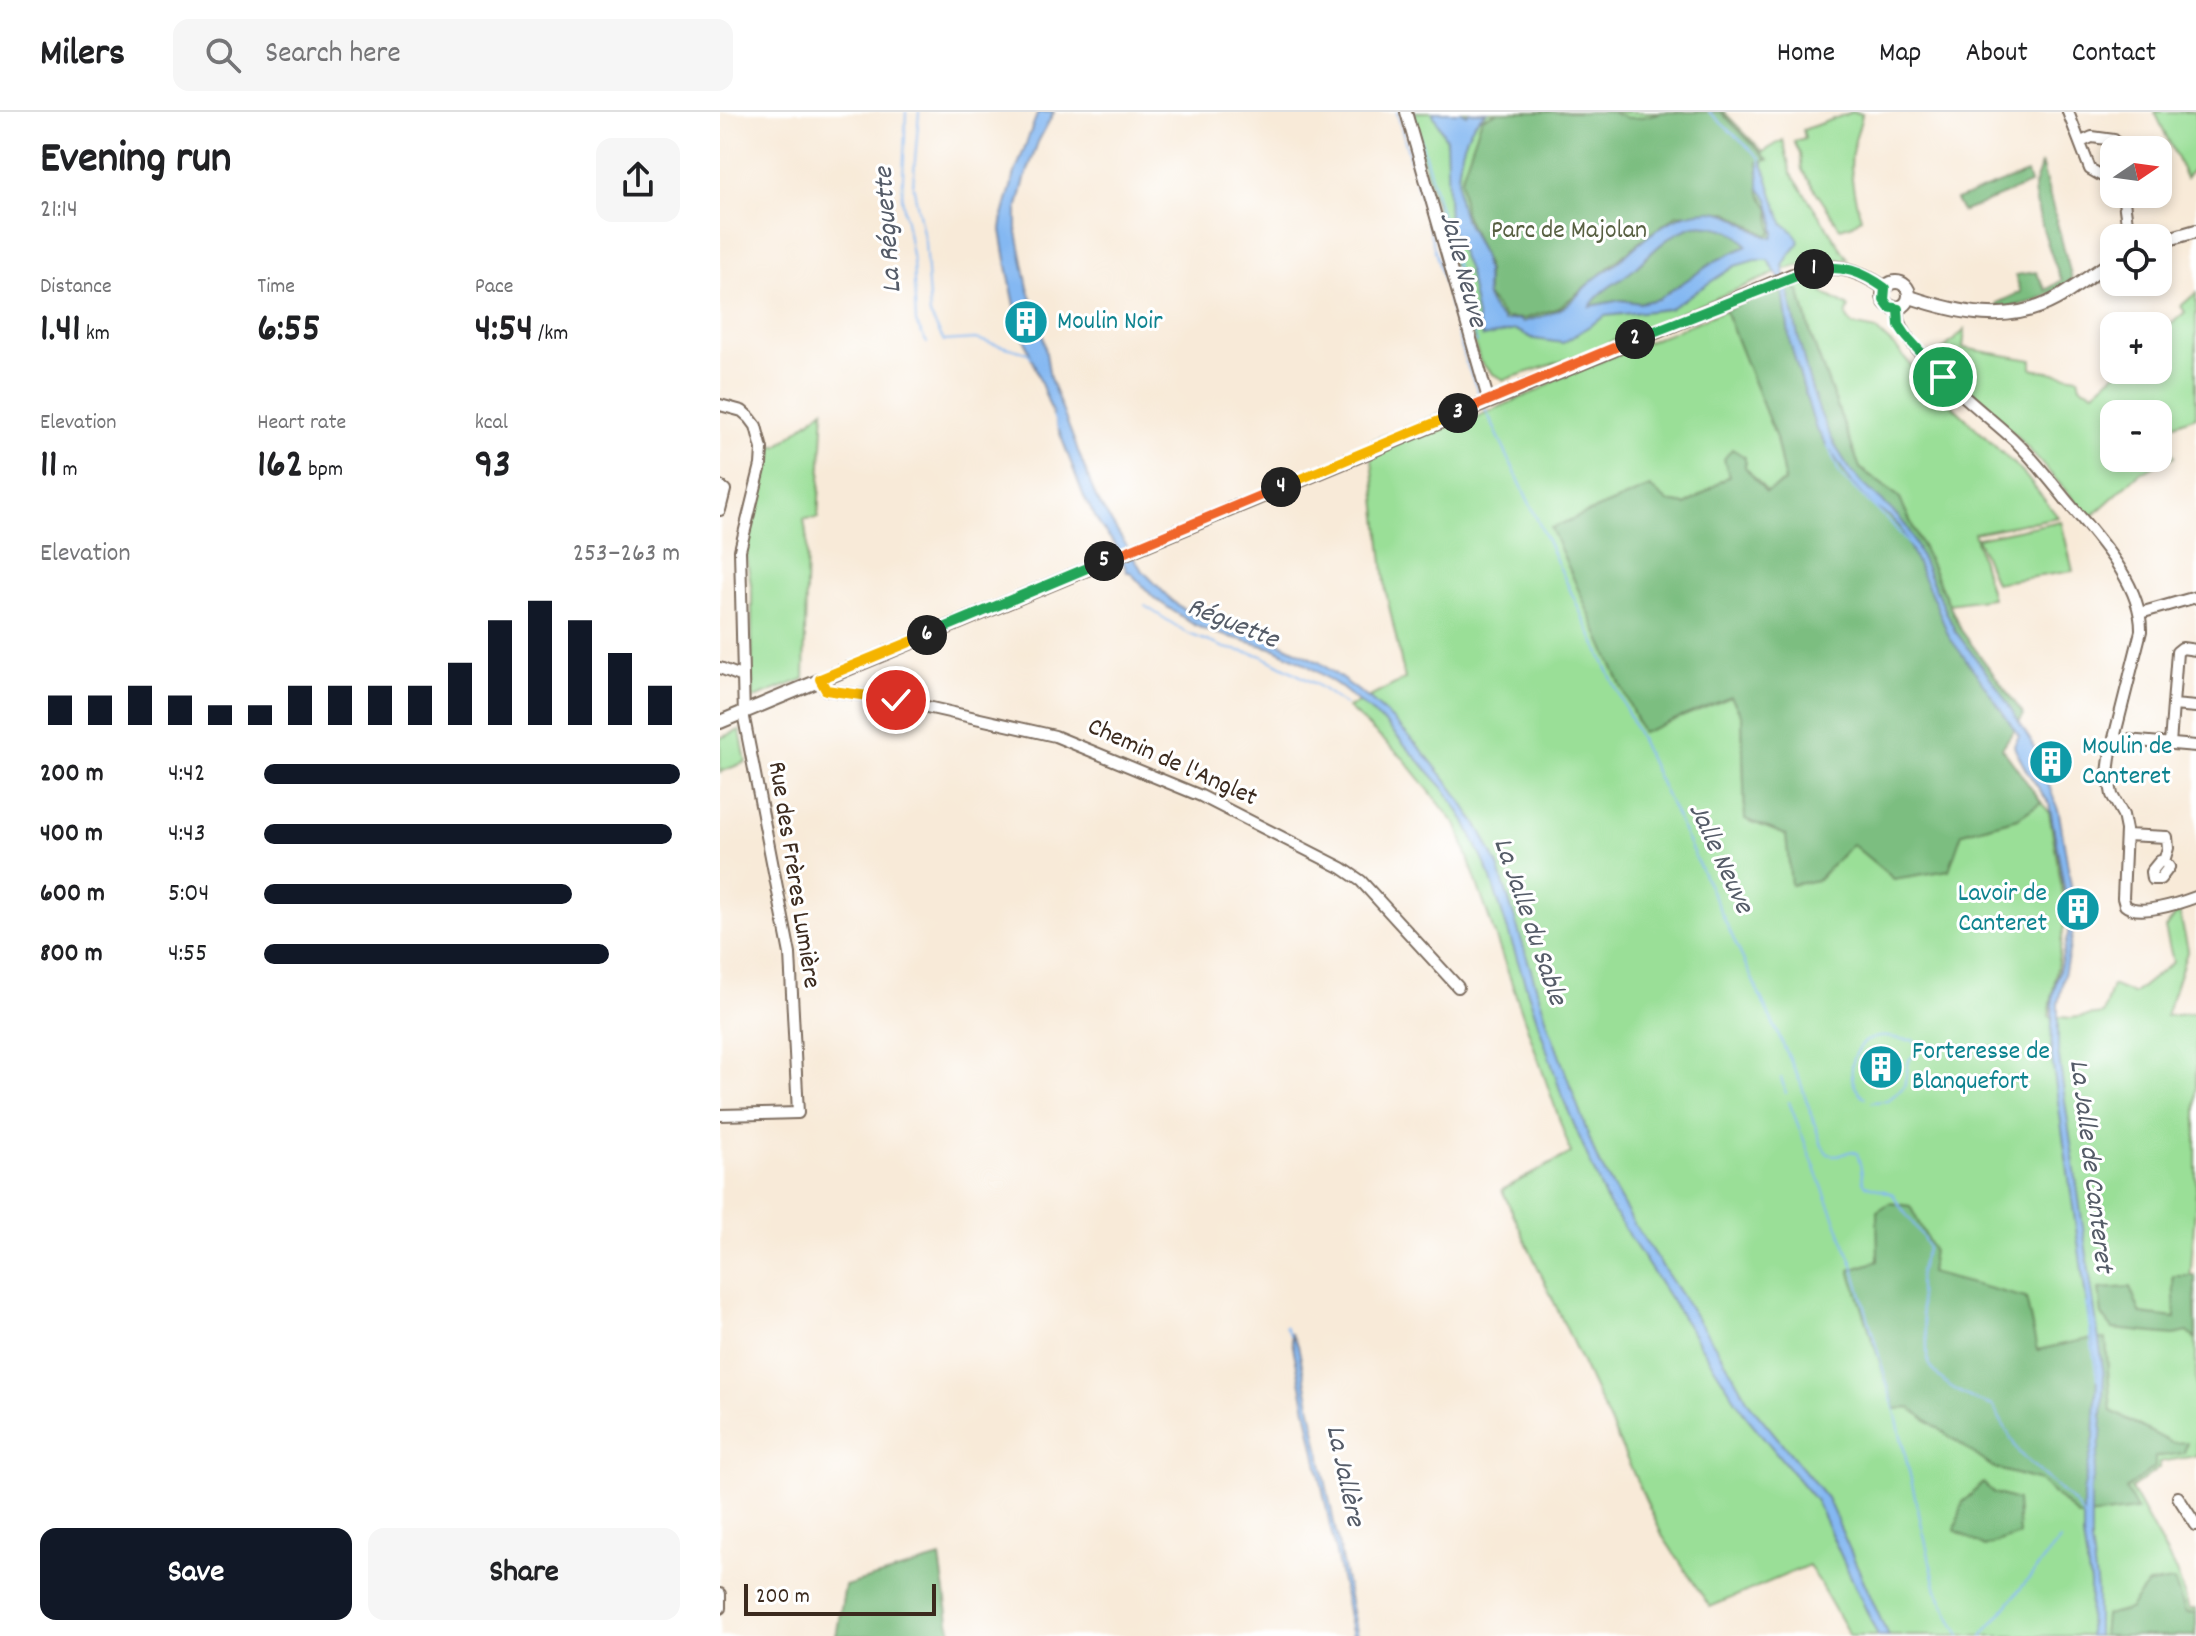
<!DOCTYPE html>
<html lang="en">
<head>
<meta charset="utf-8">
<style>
	body { margin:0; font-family:Dekko,sans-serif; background:#f6f6f6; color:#202124; height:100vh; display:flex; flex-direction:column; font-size:30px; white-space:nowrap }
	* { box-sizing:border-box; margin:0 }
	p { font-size:26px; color:#757577 }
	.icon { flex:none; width:44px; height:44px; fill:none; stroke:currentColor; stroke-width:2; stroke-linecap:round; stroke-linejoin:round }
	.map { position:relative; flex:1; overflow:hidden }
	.side { display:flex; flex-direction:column; background:#fff; width:720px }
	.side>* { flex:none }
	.needle { width:52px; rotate:77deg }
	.tools { position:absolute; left:1380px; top:24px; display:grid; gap:16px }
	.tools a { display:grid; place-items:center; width:72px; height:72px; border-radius:16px; background:#fff; box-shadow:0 4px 12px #0003; font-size:40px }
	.scale { position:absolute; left:24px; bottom:20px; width:192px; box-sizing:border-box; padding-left:8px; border:4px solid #3b2a1e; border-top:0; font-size:22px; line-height:28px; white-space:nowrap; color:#3b2a1e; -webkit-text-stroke:6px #fff; paint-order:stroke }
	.pin { position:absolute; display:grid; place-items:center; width:68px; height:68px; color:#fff; margin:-34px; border:4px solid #fff; border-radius:50%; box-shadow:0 2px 8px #0007 }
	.km { position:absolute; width:40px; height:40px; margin:-20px; border-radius:50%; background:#222; color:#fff; font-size:22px; line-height:40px; text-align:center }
	.round { display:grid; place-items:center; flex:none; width:84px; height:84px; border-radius:16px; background:#f6f6f6 }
	.overview { display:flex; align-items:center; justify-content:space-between; height:136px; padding:0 40px }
	h1 { font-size:44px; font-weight:700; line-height:60px }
	.stats { display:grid; grid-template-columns:repeat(3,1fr); gap:12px; height:136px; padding:8px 40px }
	.stats div { display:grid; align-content:center }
	.stats b { font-size:40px; font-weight:700 }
	.stats small { font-size:22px; font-weight:400 }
	.stats p { font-size:22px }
	.chart { height:224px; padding:16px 40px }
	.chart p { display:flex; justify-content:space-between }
	.chart svg { width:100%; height:144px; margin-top:8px; stroke:#111827; stroke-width:6 }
	.button { display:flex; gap:16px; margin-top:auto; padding:16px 40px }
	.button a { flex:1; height:92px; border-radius:16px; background:#111827; color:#fff; font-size:32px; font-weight:700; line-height:92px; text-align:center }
	.button a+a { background:#f6f6f6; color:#202124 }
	ul { padding:0 40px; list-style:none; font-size:26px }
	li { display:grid; grid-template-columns:128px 96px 1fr; align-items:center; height:60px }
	li i { height:20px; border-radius:10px; background:#111827 }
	header { display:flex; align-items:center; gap:48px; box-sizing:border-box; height:112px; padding:0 40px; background:#fff; border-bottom:2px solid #e0e0e0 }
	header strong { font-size:38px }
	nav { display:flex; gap:44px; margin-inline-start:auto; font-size:28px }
	.search { width:560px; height:72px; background:#f6f6f6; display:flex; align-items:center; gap:20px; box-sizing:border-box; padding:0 28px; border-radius:16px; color:#757577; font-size:30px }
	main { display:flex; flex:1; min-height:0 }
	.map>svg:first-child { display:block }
	.green { fill:#9adf97; stroke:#6a845a; stroke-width:2; fill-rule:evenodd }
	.forest { fill:#7bbe80; stroke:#5b744f; stroke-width:2 }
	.water { fill:#84b8f2; stroke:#607188; stroke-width:2; fill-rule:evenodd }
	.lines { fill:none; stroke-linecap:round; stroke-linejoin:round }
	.stream { stroke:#84b8f2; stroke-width:2 }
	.minor-casing { stroke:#7d6d5f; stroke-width:14 }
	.major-casing { stroke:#7d6d5f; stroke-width:16 }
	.minor { stroke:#fff; stroke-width:10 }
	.major { stroke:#fff; stroke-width:12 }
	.split-1-casing { stroke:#fff; stroke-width:16 }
	.split-2-casing { stroke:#fff; stroke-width:16 }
	.split-3-casing { stroke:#fff; stroke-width:16 }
	.split-4-casing { stroke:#fff; stroke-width:16 }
	.split-5-casing { stroke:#fff; stroke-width:16 }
	.split-6-casing { stroke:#fff; stroke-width:16 }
	.split-7-casing { stroke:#fff; stroke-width:16 }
	.split-1 { stroke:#22a559; stroke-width:10 }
	.split-2 { stroke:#22a559; stroke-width:10 }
	.split-3 { stroke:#f0652b; stroke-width:10 }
	.split-4 { stroke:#f5b400; stroke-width:10 }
	.split-5 { stroke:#f0652b; stroke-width:10 }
	.split-6 { stroke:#22a559; stroke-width:10 }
	.split-7 { stroke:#f5b400; stroke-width:10 }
	.labels { text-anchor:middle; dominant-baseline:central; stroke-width:6; stroke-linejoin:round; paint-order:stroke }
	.park-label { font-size:26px; fill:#586042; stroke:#fff }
	.culture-label { font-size:26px; fill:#0d838f; stroke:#fff; text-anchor:start }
	.street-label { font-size:26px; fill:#3b2a1e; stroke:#fff }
	.water-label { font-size:28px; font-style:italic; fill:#555c68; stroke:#fff }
</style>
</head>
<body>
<header>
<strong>Milers</strong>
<div class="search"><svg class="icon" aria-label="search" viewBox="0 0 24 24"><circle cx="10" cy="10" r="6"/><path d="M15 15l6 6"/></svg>Search here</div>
<nav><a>Home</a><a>Map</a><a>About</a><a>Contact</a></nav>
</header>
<main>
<section class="side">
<div class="overview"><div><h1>Evening run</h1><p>21:14</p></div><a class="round"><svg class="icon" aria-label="share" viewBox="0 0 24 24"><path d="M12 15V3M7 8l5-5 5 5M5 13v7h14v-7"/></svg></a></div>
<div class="stats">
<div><p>Distance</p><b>1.41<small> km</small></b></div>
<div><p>Time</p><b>6:55</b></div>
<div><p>Pace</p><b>4:54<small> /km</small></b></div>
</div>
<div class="stats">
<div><p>Elevation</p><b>11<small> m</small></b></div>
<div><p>Heart rate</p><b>162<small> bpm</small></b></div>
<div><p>kcal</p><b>93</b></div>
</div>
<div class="chart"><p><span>Elevation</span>253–263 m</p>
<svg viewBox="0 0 160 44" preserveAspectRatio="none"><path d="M5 44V35M15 44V35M25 44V32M35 44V35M45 44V38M55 44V38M65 44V32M75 44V32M85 44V32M95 44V32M105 44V25M115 44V12M125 44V6M135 44V12M145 44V22M155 44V32"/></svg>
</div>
<ul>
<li><b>200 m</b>4:42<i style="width:100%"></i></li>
<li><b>400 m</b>4:43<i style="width:98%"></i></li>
<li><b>600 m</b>5:04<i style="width:74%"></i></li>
<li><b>800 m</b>4:55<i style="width:83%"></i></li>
</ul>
<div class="button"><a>Save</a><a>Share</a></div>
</section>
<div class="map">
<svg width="1476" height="1524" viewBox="0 0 1476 1524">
	<rect width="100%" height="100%" fill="#fff"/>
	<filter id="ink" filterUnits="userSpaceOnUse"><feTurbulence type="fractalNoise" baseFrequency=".0125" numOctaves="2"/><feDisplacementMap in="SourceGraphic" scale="16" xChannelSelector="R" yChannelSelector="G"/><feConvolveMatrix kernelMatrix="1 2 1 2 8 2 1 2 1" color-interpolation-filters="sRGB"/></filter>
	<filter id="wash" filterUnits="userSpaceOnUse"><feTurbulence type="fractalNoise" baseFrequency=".006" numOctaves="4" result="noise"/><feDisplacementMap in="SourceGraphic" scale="32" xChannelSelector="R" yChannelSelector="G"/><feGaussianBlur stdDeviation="1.8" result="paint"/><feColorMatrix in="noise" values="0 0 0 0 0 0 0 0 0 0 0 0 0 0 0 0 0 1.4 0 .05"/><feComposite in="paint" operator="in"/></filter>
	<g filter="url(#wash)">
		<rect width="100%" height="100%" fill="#f8ead8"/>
		<path class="green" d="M689,0h315l39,40 20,-12 8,33 57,86 -30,2 -32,8 -214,89 -68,22 -11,-6 -13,-12z
			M1132,0l10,2c-2,13 -8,26 -10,39 -3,22 2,44 9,65l-8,6 -13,4 -38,-58 -2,-16 -6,-13 11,-3 -2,-8z
			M1435,0h41v60l-3,-3 -7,9z
			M1098,163l5,18 26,14 -3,9 6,9 24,5 21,19 21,24 106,101 34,43 -84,16 18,65 -43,6 -50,-107 -39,-29 -48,-129 -12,-46 -6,-7z
			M1476,181v123l-34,13 12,28 -33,15 -51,46 -73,-82 -69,-60 -15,-18 32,-28 -2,18 69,12v9l46,8 2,9 14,6 25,-22h39v-34l27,-24 -4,-6zM1394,302h44v44h-44z
			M1005,198l51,128 9,44 -18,10 -22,-25 -60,38 -17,-3 63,194 11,20 3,103 41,16 32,45 34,-36 42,35 68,-46 56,-15 23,-16 8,10 17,101 -17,103 22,2 32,-4 9,-29 21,9 40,-32 -8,-34 14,-17 9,38 -22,67 30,-3v179l-7,107 7,6v151l-37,6v6l-28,21 45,82 13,38h7v27h-346l-41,-71 -99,42 -47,-70 -161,-347 69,-37 -114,-327 -53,-67 -56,-51 57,-29 -19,-87 -16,-151 100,-39 6,15 61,-26 21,-12z
			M104,297l-6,109 -14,1 3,22 -3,138 -52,20v-108l-6,-39 21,-89 1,-17h10z
			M1341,409l12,50 -78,12 -18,-45z
			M20,618l6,32 -26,10v-34z"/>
		<path class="forest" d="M778,0h114c17,11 32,4 50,0 17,0 41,0 59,0l47,48 -10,2 2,32 9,13 3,24 -4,5 -40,-24 -51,3 -30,21 -88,72 -35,11 -20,-1 -17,-22v-31l-23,-53 -3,-33 21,-61z
			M1321,51l31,116c-22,18 -45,27 -74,30l-1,-6 24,-11 -6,-17 21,-3 10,18 16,-10c-9,-17 -28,-75 -28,-93 1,-8 6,-15 7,-24z
			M1307,61l3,11 -68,28 -6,-12z
			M977,113c19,1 40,3 50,21l-30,14 -59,39 -19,4 -17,-3 -32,6c11,-16 24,-22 39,-33 26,-20 34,-39 68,-48z
			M1074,174l6,7 12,46 48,129 39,29 62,133 63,85 -22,33 39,54 -23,16 -56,15 -13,37 -55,9 -42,-35 -34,36 -27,5 -5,-50 -41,-16 -3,-103 -11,-19 -89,36 -91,-205 99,-41 18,15 18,3 43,-29 -5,-17 8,-10 13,8v10l21,25 19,-10 -9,-44 -51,-128 44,-19z
			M1170,1091l20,3 23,44 -3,23 96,25 11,52 46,-10 23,-1 5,72 61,32 15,-1 -3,11 -29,4v10l-29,22 11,21 -58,7 -39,-36 -46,-13 -84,-60 -15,1 -45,-139 28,-9 -1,-50z
			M1453,1164h22l1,64 -8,-8 -14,3 -61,-6 -11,-14 -3,-26 31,-2 11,27 34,4z
			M1263,1371l11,10 23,7 2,35 -34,12 -30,-17 8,-28z
			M220,1446l11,76 -6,2h-109l9,-50z
			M1454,1469l12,32 10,-1v24h-93l2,-21 24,-6 19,-25z"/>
		<path class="water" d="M318,0h16l-16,30 -13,37 -8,31v22l11,56 13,34 9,56 46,120 45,71 31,32 23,16 77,22 47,23 53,39 21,19 28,29 33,41 28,43 16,33 52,164 47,129 37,65 93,140 22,39 78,95 61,138h-10l-62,-135 -70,-85 -140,-216 -44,-104 -74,-226 -23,-49 -19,-30 -60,-67 -47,-38 -35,-23 -29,-14 -70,-19 -14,-7 -37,-25 -24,-26h-3l-9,-24 -17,-21 -17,-30 -65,-172 -12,-59 -6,-36 2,-14 11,-40z
			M712,0h29l5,3 4,-3h17c-28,18 -35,73 -24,103 6,15 16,29 21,45 8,30 -9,34 20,61l13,-2 6,3c13,-4 29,-7 41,-15 11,-7 17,-17 27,-25 7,-7 17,-12 25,-18 27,-24 56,-54 95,-53 29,1 38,22 61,27l2,-4v-12l-6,-23 -9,-11v-21l4,-4c6,21 12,40 20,60 29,23 11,19 0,43 16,68 24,141 65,200 17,25 44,39 60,63l47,102 41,54 46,74 1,10 16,44 13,79 2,35 -16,77v47l46,324 -3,63 -10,51v53l6,48v46h-8l1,-52 -7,-47v-45l11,-55 3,-61 -46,-324 2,-58 15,-60 1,-18 -20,-113 -23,-33 -11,-21 -1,-4 5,-9 -43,-63 -27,-36 -14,-35 -35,-75 -11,-11 -16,-10 -23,-25 -35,-54 -25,-84 -8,-60 -14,-23h-13l-20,6 -66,43 -64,7 -42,27 -29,-4 -18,-9 -33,7 -4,-9 -11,-58 -19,-45 -3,-86zM974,114c18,-2 43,3 53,20l-30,14 -59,39 -19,4 -18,-3 -31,6c12,-18 28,-23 43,-36 22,-20 32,-34 61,-44z
			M570,1220l8,13 59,291h-4z"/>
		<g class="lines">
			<path class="stream" d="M186,0l-4,86 11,63 3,62 11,20
				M199,0l-6,73 12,57 5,73 14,26 31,-2 53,14 4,5
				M677,0l68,248 16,38
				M693,0l64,231
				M989,0l51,46 1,10
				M765,296l315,673 22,65 6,8 10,2 14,-5 5,2c13,40 -7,26 36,41 9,20 28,34 35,54 -15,28 -8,56 -2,86 2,10 -1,21 4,31 12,21 41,34 63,41l26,47 56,51 9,13
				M334,305l5,12
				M1108,334l12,29 51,48 21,25
				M425,494l44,28 36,14 35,7 54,28 31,22
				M1061,966l5,15
				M1145,986c-19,-15 -16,-38 -2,-55 23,-13 28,-2 50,-3l5,4 -1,8 -8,8 -5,27 -17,14 -15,1
				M1069,990l64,163 43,150 41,176 23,45
				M1366,1191l11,76
				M565,1214l5,9
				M1262,1524l78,-96"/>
		</g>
	</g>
	<g filter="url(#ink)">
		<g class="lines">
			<g class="minor-casing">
				<path id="minor" d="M686,0l83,290
					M1348,0l22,57 12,7h12
					M1361,30l11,-5 22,3
					M1408,36l2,2
					M1403,82l6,44
					M1178,197c-3,38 88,104 116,131 19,18 35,39 52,60 29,35 76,83 75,131l-30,119 -3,23 4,22 11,20 3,15 -3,68 2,7c13,12 55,-2 71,-8
					M0,293l22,6 8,7 6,8 6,23 -1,16 -21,85 4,168 46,236 8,159 -78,2
					M0,374l5,4 -5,20
					M1420,501l56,-16
					M0,556l23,9
					M100,567l6,11 70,10 159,36 146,60 141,72 19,13 97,106
					M1453,593l23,2
					M1395,627l81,7
					M1450,632l7,-92 5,-4 14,2
					M1406,723l41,2 1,11 -4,13h-4l-9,11 1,7h8l9,-12 -5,-6
					M1458,1385l18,28
					M0,1482v14"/>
			</g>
			<g class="major-casing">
				<path id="major" d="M1438,130l38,-11
					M1163 183a13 13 0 1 1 26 0a13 13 0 1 1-26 0Z
					M1190,185c48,16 99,28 146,2 20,-11 38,-27 58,-38
					M0,610l1073,-447c38,-13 60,-9 92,13"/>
			</g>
			<use href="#minor" class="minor"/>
			<use href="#major" class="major"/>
		</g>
	</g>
	<g class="lines" filter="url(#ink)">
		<g class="split-1-casing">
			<path id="split-1" d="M1094,157c29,-4 47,2 71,19l-1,12 5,7 9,2 1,16 8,12 36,40"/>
		</g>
		<g class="split-2-casing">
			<path id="split-2" d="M915,227l179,-70"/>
		</g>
		<g class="split-3-casing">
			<path id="split-3" d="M738,301l177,-74"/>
		</g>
		<g class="split-4-casing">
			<path id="split-4" d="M561,375l177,-74"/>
		</g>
		<g class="split-5-casing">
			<path id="split-5" d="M384,449l177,-74"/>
		</g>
		<g class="split-6-casing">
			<path id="split-6" d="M207,523l177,-74"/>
		</g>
		<g class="split-7-casing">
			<path id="split-7" d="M176,588l-70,-10 -6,-11 107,-44"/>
		</g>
		<use href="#split-1" class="split-1"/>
		<use href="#split-2" class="split-2"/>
		<use href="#split-3" class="split-3"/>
		<use href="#split-4" class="split-4"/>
		<use href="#split-5" class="split-5"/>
		<use href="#split-6" class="split-6"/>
		<use href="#split-7" class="split-7"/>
	</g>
	<defs>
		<g id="building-disc" transform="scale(2.3)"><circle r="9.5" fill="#0f9aa8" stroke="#fff"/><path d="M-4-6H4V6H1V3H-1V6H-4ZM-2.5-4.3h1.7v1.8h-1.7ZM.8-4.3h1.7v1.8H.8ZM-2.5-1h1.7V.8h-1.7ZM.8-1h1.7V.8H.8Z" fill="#fff"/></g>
	</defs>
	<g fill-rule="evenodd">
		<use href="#building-disc" x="306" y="210"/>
		<use href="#building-disc" x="1331" y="650"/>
		<use href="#building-disc" x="1358" y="797"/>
		<use href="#building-disc" x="1161" y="955"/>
	</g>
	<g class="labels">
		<g class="park-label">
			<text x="849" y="119">Parc de Majolan</text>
		</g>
		<g class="culture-label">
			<text x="337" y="210">Moulin Noir</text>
			<text x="1362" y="635">Moulin de<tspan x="1362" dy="30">Canteret</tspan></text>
			<text x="1327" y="782" text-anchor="end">Lavoir de<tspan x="1327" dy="30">Canteret</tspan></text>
			<text x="1192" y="940">Forteresse de<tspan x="1192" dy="30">Blanquefort</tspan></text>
		</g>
		<g class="street-label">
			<text transform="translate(452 651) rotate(24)">Chemin de l'Anglet</text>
			<text transform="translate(73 763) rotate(81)">Rue des Frères Lumière</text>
		</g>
		<g class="water-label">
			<text transform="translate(170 118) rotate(-94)">La Réguette</text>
			<text transform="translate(741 158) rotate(75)">Jalle Neuve</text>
			<text transform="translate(512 513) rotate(22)">Réguette</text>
			<text transform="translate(999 747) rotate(65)">Jalle Neuve</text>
			<text transform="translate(808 810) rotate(71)">La Jalle du Sable</text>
			<text transform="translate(1369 1054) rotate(83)">La Jalle de Canteret</text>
			<text transform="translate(623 1364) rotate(78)">La Jallère</text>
		</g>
	</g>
</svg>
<div class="tools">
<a><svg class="needle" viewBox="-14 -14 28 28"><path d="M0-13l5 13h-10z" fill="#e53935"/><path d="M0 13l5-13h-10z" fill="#757577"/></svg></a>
<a><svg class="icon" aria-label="locate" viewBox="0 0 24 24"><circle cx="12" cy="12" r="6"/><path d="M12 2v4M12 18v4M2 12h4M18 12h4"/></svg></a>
<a>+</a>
<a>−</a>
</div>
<div class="scale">200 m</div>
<div class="pin" style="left:1223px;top:265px;background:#1e9e55"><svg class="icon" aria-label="arrive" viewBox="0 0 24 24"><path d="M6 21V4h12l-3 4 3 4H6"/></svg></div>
<div class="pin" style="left:176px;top:588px;background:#d93025"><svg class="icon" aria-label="check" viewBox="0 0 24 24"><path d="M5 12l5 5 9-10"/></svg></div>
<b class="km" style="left:1094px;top:157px">1</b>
<b class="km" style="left:915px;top:227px">2</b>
<b class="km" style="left:738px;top:301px">3</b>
<b class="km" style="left:561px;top:375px">4</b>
<b class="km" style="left:384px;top:449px">5</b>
<b class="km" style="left:207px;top:523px">6</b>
</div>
</main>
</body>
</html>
